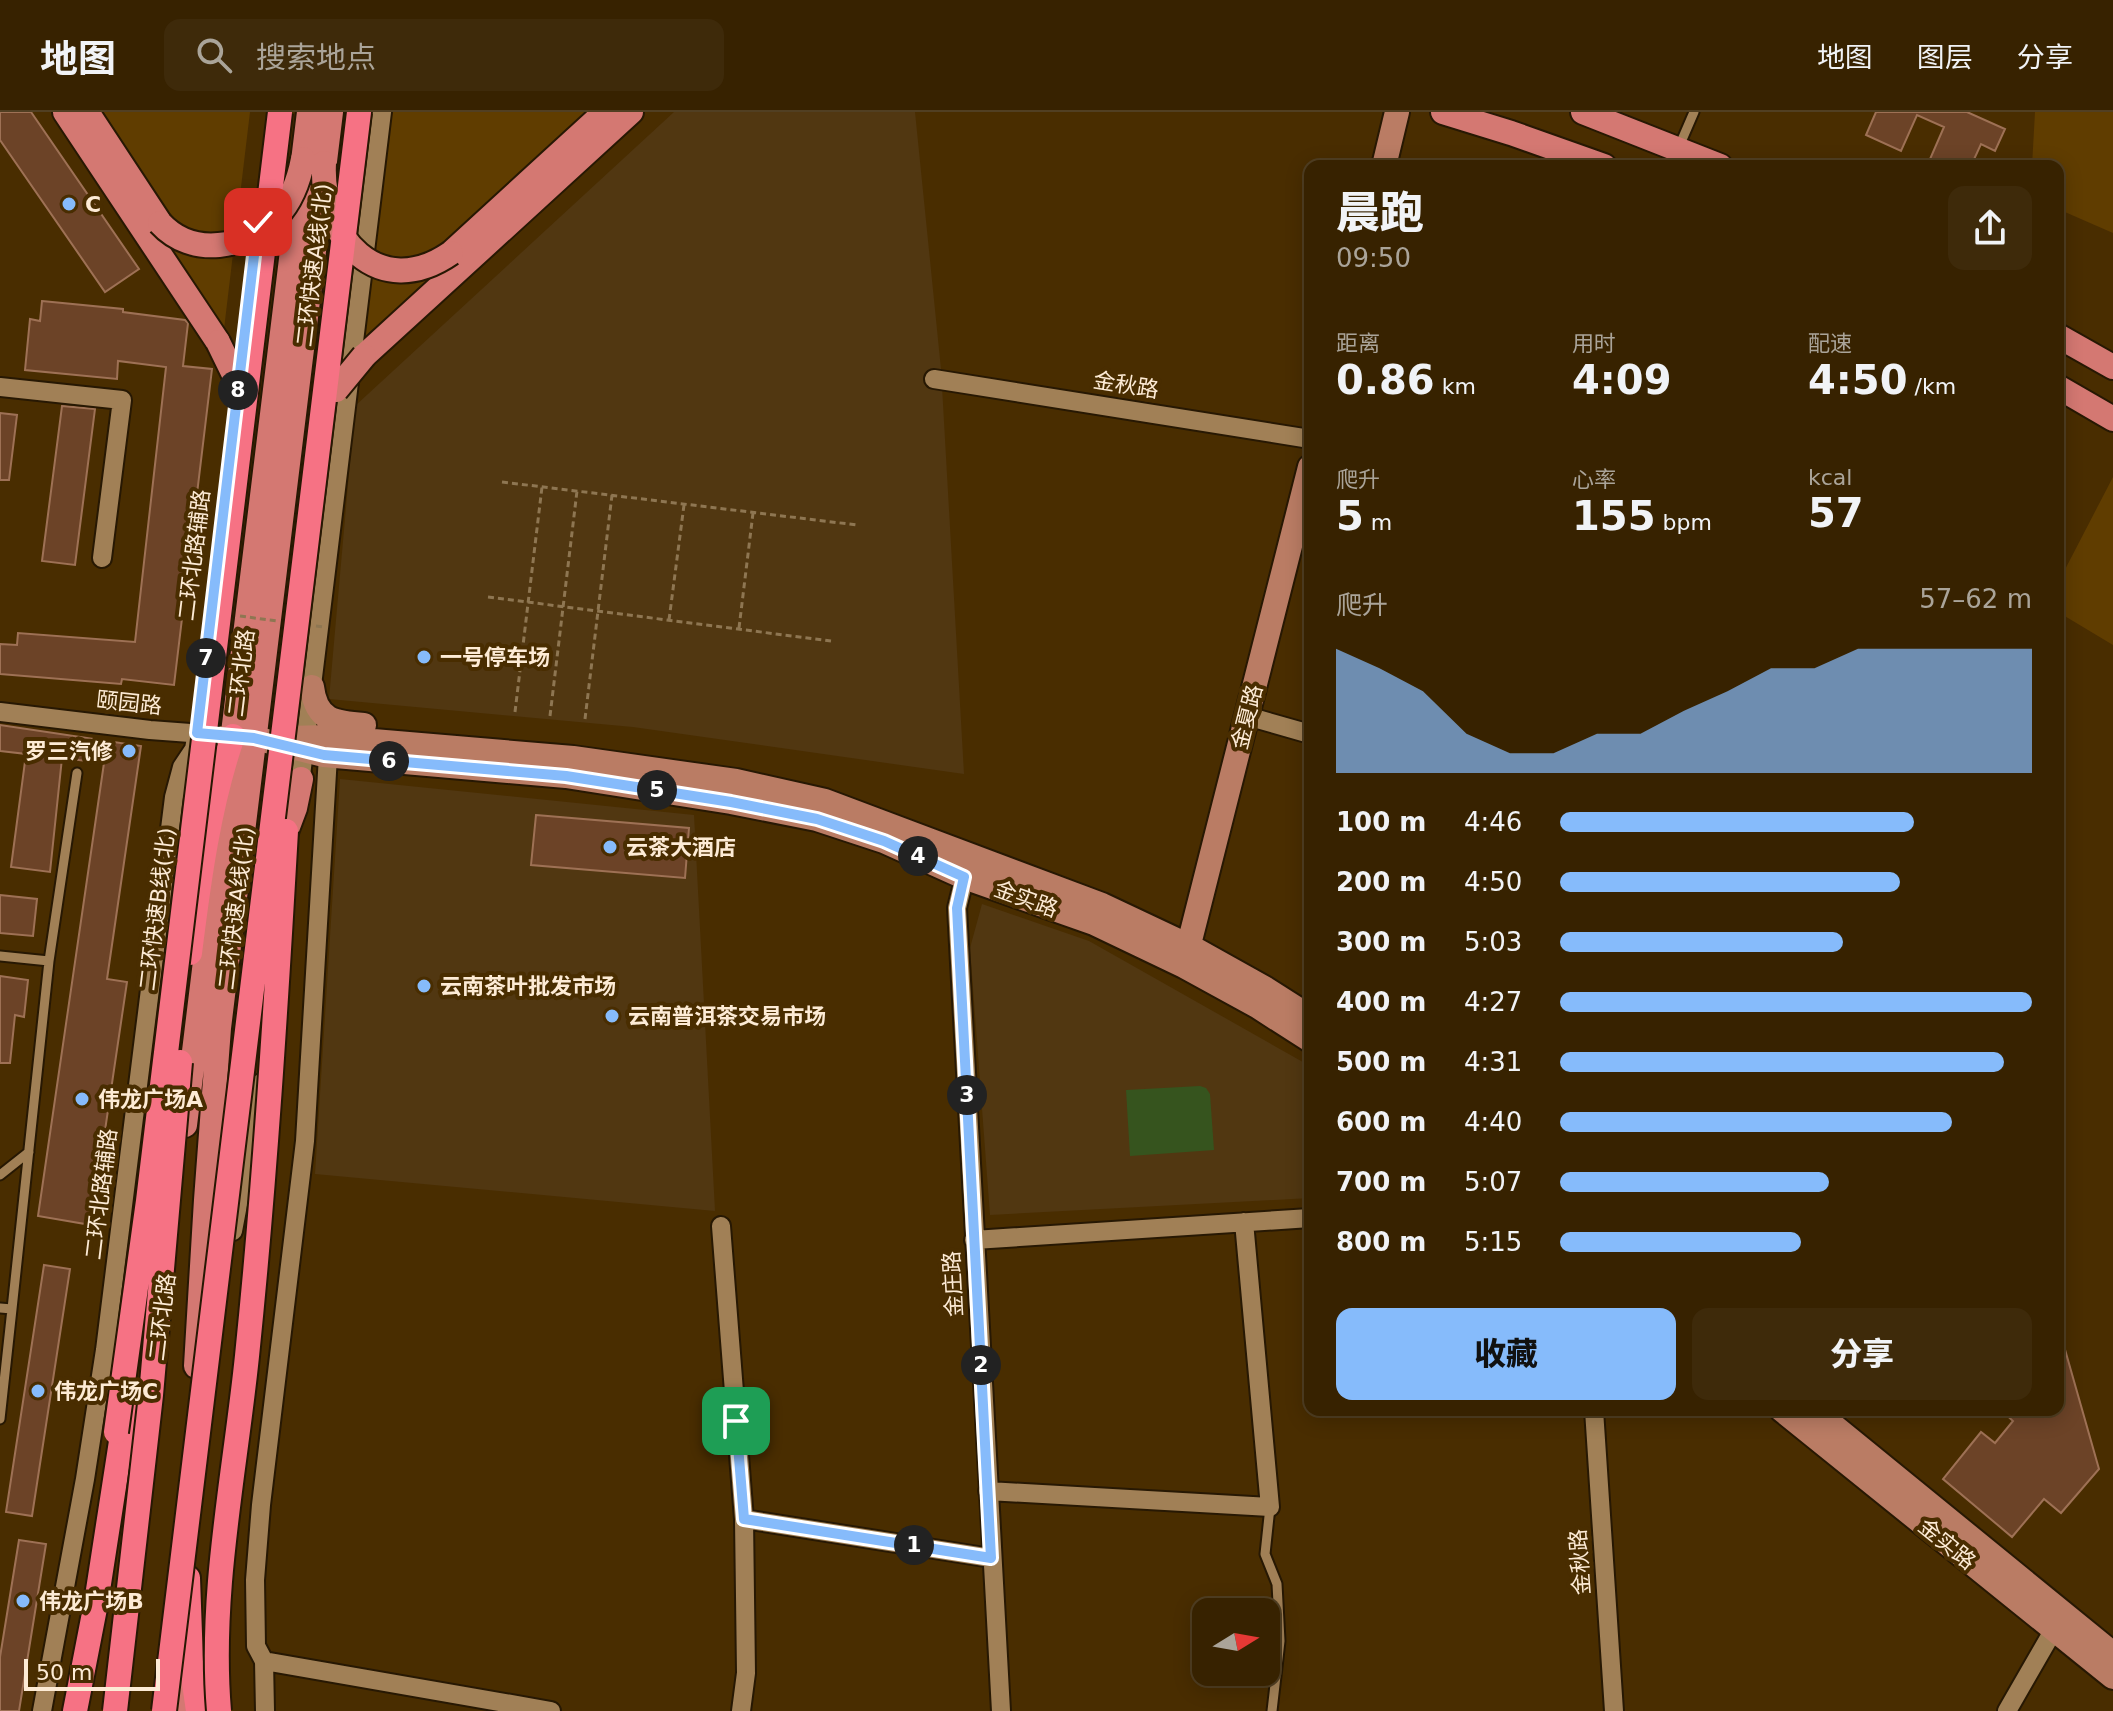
<!DOCTYPE html>
<html lang="zh">
<head>
<meta charset="utf-8">
<style>
	body { margin:0; font-family:"DejaVu Sans","Noto Sans SC",sans-serif; background:#3e2a0a; color:#f1f3f6; height:100vh; display:flex; flex-direction:column; font-size:30px; white-space:nowrap }
	* { box-sizing:border-box; margin:0 }
	p { font-size:26px; color:#aaa499 }
	.icon { flex:none; width:44px; height:44px; fill:none; stroke:currentColor; stroke-width:2; stroke-linecap:round; stroke-linejoin:round }
	.map { position:relative; flex:1; overflow:hidden }
	.details { position:absolute; left:1304px; top:48px; width:760px; height:1256px; display:flex; flex-direction:column; background:#372200; border-radius:16px; box-shadow:0 4px 20px #0003,0 0 0 2px #513f22 }
	.details>* { flex:none }
	.needle { width:52px; rotate:79deg }
	.controls { position:absolute; left:1192px; top:1486px; display:grid; gap:16px }
	.controls a { display:grid; place-items:center; width:88px; height:88px; border-radius:16px; background:#372200; box-shadow:0 4px 20px #0003,0 0 0 2px #513f22; font-size:40px }
	.scale { position:absolute; left:24px; bottom:20px; width:136px; box-sizing:border-box; padding-left:8px; border:4px solid #fdebd5; border-top:0; font-size:22px; line-height:28px; white-space:nowrap; color:#fdebd5; -webkit-text-stroke:6px #492d00; paint-order:stroke }
	.pin { position:absolute; display:grid; place-items:center; width:68px; height:68px; color:#fff; margin:-34px; border-radius:16px; box-shadow:0 4px 12px #0006 }
	.km { position:absolute; width:40px; height:40px; margin:-20px; border-radius:50%; background:#222; color:#fff; font-size:22px; line-height:40px; text-align:center }
	.round { display:grid; place-items:center; flex:none; width:84px; height:84px; border-radius:16px; background:#3e2a0a }
	.overview { display:flex; align-items:center; justify-content:space-between; height:136px; padding:0 32px }
	h1 { font-size:44px; font-weight:800; line-height:60px }
	.figures { display:grid; grid-template-columns:repeat(3,1fr); gap:12px; height:136px; padding:8px 32px }
	.figures div { display:grid; align-content:center }
	.figures b { font-size:40px; font-weight:800 }
	.figures small { font-size:22px; font-weight:400 }
	.figures p { font-size:22px }
	.chart { height:224px; padding:16px 32px }
	.chart p { display:flex; justify-content:space-between }
	.chart svg { width:100%; height:144px; margin-top:8px; fill:#86bbfb; opacity:.7 }
	.cta { display:flex; gap:16px; margin-top:auto; padding:16px 32px }
	.cta a { flex:1; height:92px; border-radius:16px; background:#86bbfb; color:#111; font-size:32px; font-weight:800; line-height:92px; text-align:center }
	.cta a+a { background:#3e2a0a; color:#f1f3f6 }
	ul { padding:0 32px; list-style:none; font-size:26px }
	li { display:grid; grid-template-columns:128px 96px 1fr; align-items:center; height:60px }
	li i { height:20px; border-radius:10px; background:#86bbfb }
	header { display:flex; align-items:center; gap:48px; box-sizing:border-box; height:112px; padding:0 40px; background:#372200; border-bottom:2px solid #513f22 }
	header strong { font-size:38px }
	nav { display:flex; gap:44px; margin-inline-start:auto; font-size:28px }
	.search { width:560px; height:72px; background:#3e2a0a; display:flex; align-items:center; gap:20px; box-sizing:border-box; padding:0 28px; border-radius:16px; color:#aaa499; font-size:30px }
	.map>svg:first-child { display:block }
	.built { fill:#513711 }
	.green { fill:#603d00 }
	.water { fill:#36541e }
	.building { fill:#6c4327; stroke:#9e7155; stroke-width:2 }
	.lines { fill:none; stroke-linecap:round; stroke-linejoin:round }
	.lane-casing { stroke:#271803; stroke-width:13 }
	.street-casing { stroke:#271803; stroke-width:22 }
	.secondary-casing { stroke:#271803; stroke-width:28 }
	.primary-casing { stroke:#271803; stroke-width:28 }
	.highway-casing { stroke:#271803; stroke-width:28 }
	.path { stroke:#8e7652; stroke-width:3; stroke-dasharray:6 4; stroke-linecap:butt }
	.lane { stroke:#a18056; stroke-width:9 }
	.street { stroke:#a18056; stroke-width:18 }
	.secondary { stroke:#ba7c64; stroke-width:24 }
	.primary { stroke:#d47872; stroke-width:24 }
	.highway { stroke:#f67284; stroke-width:24 }
	.primary-bridge-casing { stroke:#271803; stroke-width:28; stroke-linecap:butt }
	.highway-bridge-casing { stroke:#271803; stroke-width:28; stroke-linecap:butt }
	.path-bridge { stroke:#8e7652; stroke-width:3; stroke-dasharray:6 4; stroke-linecap:butt }
	.primary-bridge { stroke:#d47872; stroke-width:24 }
	.highway-bridge { stroke:#f67284; stroke-width:24 }
	.route-casing { stroke:#fff; stroke-width:16 }
	.route { stroke:#86bbfb; stroke-width:10 }
	.poi-dot { fill:#86bbfb; stroke:#492d00; stroke-width:3 }
	.labels { text-anchor:middle; dominant-baseline:central; stroke-width:8; stroke-linejoin:round; paint-order:stroke }
	.poi-label { font-size:22px; font-weight:bold; fill:#fdebd5; stroke:#492d00; text-anchor:start }
	.street-label { font-size:22px; fill:#fdebd5; stroke:#492d00 }
</style>
</head>
<body>
<header>
<strong>地图</strong>
<div class="search"><svg class="icon" aria-label="search" viewBox="0 0 24 24"><circle cx="10" cy="10" r="6"/><path d="M15 15l6 6"/></svg>搜索地点</div>
<nav><a>地图</a><a>图层</a><a>分享</a></nav>
</header>
<div class="map">
<svg width="2113" height="1599" viewBox="0 0 2113 1599">
	<rect width="100%" height="100%" fill="#492d00"/>
	<path class="built" d="M674,0h241l26,257 23,405 -331,-47 -304,-28 26,-293z
		M340,667l354,36 21,396 -400,-37z
		M982,792l107,37 221,125v132l-320,17 -20,-267z"/>
	<path class="green" d="M80,0h170l-26,217z
		M390,0h206l-152,141 -12,29 -71,60z
		M2035,0h78v121l-55,-24v-43h-26z
		M2113,365v168l-55,-33v-29z"/>
	<path class="water" d="M1200,974l6,2 4,6 4,56 -84,6 -4,-66z"/>
	<path class="building" d="M0,0h31l108,157 -34,23 -105,-152z
		M1876,0h91l38,17 -10,22 -14,-7 -10,22h-44l17,-39 -27,-12 -16,36 -35,-16z
		M42,189l81,8v3l62,8 3,3 -5,43 29,3 -38,316 -52,-6 -1,5 -121,-10v-30l17,1 1,-12 117,9 31,-275 -48,-6 -1,18 -92,-9 5,-51 10,2z
		M62,294l33,3 -20,156 -33,-4z
		M0,301l17,2 -8,65h-9z
		M0,613l141,21 -34,233 20,3 -36,243 -53,-9 66,-453 -42,-5 -12,114 -39,-5 15,-113 -26,-3z
		M536,703l153,13 -4,50 -154,-13z
		M0,783l37,4 -4,37 -33,-3z
		M0,864l28,4 -4,37 -9,-2 -5,48h-10z
		M44,1153l26,4 -38,247 -26,-4z
		M2058,1227h4l37,130 -38,44 -17,-14 -32,38 -69,-58 38,-47 14,11 18,-22 -12,-11h57z
		M19,1428l27,4 -27,167h-19v-54z"/>
	<g class="lines">
		<g class="lane-casing">
			<path id="lane" d="M1678,37l16,-37
				M0,844l49,5 -37,348 -12,-1
				M49,849l28,-188
				M0,1063l29,-23
				M0,1307l12,-110
				M1270,1395l-5,47 12,30 3,57 -8,70"/>
		</g>
		<g class="street-casing">
			<path id="street" d="M934,267l376,60
				M0,275l122,13 -20,158
				M0,600l150,18 94,7
				M1247,604l63,18
				M328,644l-23,385 -44,364 -6,75 1,66 8,15 287,50
				M299,680l83,-680
				M967,755l-10,41 44,803
				M721,1114l23,293 2,154 -5,38
				M233,1119l28,-148
				M974,1128l336,-22
				M1594,1298l20,301
				M988,1379l282,16 -26,-285
				M744,1407l247,39
				M264,1549l1,50
				M42,1599l43,-232 20,-129 69,-553 8,-30 12,-18 3,-16
				M2007,1599l46,-80"/>
		</g>
		<g class="secondary-casing">
			<path id="secondary" d="M1384,54l13,-54
				M312,575c4,34 23,36 52,38
				M254,626l70,17 242,21 165,26 86,17 67,22 80,36 130,46 90,43 73,40 53,34
				M289,626l37,-1 247,21 163,23 89,20 277,104 87,41 77,43 44,28
				M1185,848l125,-493
				M1782,1298l331,267
				M1814,1298l299,244"/>
		</g>
		<g class="primary-casing">
			<path id="primary" d="M65,0l153,230
				M87,0l73,111
				M1443,0l68,21 93,33
				M1583,0l137,54
				M451,141l154,-141
				M2058,224l55,31
				M364,244l267,-244
				M2058,275l55,32
				M280,736l15,-40 6,-29
				M185,1013l124,-1013
				M196,1254l10,-166 13,-172 112,-916
				M180,1599l4,-56"/>
		</g>
		<g class="highway-casing">
			<path id="highway" d="M190,841c9,-72 19,-148 43,-217
				M188,1466l3,84 7,49
				M75,1599l21,-108 30,-194"/>
		</g>
		<path class="path" d="M1413,49l3,5
			M502,370l355,43
			M488,485l343,44
			M669,508l15,-115
			M739,516l14,-115
			M515,600l27,-225
			M550,604l27,-225
			M585,607l27,-224"/>
		<use href="#lane" class="lane"/>
		<use href="#street" class="street"/>
		<use href="#secondary" class="secondary"/>
		<use href="#primary" class="primary"/>
		<use href="#highway" class="highway"/>
		<g class="primary-bridge-casing">
			<path id="primary-bridge" d="M324,51c-4,74 55,140 127,90
				M160,111c32,35 86,26 117,-7 15,-16 22,-36 26,-57
				M218,230l21,43
				M336,278l28,-34"/>
		</g>
		<g class="highway-bridge-casing">
			<path id="highway-bridge" d="M116,1320l32,-231 132,-1089
				M115,1599l36,-316 29,-333
				M164,1599l195,-1599
				M219,1599c-10,-118 16,-238 28,-355 18,-175 29,-350 39,-525"/>
		</g>
		<path class="path-bridge" d="M240,504l37,5
			M316,514l8,1"/>
		<use href="#primary-bridge" class="primary-bridge"/>
		<use href="#highway-bridge" class="highway-bridge"/>
	</g>
	<g class="lines">
		<g class="route-casing">
			<path id="route" d="M258,110l-61,511 57,5 70,17 242,21 165,26 86,17 67,22 80,36 -7,31 34,650 -247,-39 -8,-98"/>
		</g>
		<use href="#route" class="route"/>
	</g>
	<g class="poi-dot">
		<circle cx="69" cy="92" r="8"/>
		<circle cx="424" cy="545" r="8"/>
		<circle cx="129" cy="639" r="8"/>
		<circle cx="610" cy="735" r="8"/>
		<circle cx="424" cy="874" r="8"/>
		<circle cx="612" cy="904" r="8"/>
		<circle cx="82" cy="987" r="8"/>
		<circle cx="38" cy="1279" r="8"/>
		<circle cx="23" cy="1489" r="8"/>
	</g>
	<g class="labels">
		<g class="poi-label">
			<text x="85" y="92">C</text>
			<text x="440" y="545">一号停车场</text>
			<text x="113" y="639" text-anchor="end">罗三汽修</text>
			<text x="626" y="735">云茶大酒店</text>
			<text x="440" y="874">云南茶叶批发市场</text>
			<text x="628" y="904">云南普洱茶交易市场</text>
			<text x="98" y="987">伟龙广场A</text>
			<text x="54" y="1279">伟龙广场C</text>
			<text x="39" y="1489">伟龙广场B</text>
		</g>
		<g class="street-label">
			<text transform="translate(314 153) rotate(-83)">二环快速A线(北)</text>
			<text transform="translate(1126 273) rotate(9)">金秋路</text>
			<text transform="translate(194 443) rotate(-83)">二环北路辅路</text>
			<text transform="translate(241 561) rotate(-83)">二环北路</text>
			<text transform="translate(129 591) rotate(6)">颐园路</text>
			<text transform="translate(1247 605) rotate(-76)">金夏路</text>
			<text transform="translate(1026 787) rotate(20)">金实路</text>
			<text transform="translate(236 796) rotate(-83)">二环快速A线(北)</text>
			<text transform="translate(157 797) rotate(-83)">二环快速B线(北)</text>
			<text transform="translate(101 1082) rotate(-83)">二环北路辅路</text>
			<text transform="translate(953 1172) rotate(-93)">金庄路</text>
			<text transform="translate(162 1205) rotate(-83)">二环北路</text>
			<text transform="translate(1947 1432) rotate(39)">金实路</text>
			<text transform="translate(1580 1450) rotate(-94)">金秋路</text>
		</g>
	</g>
</svg>
<div class="controls">
<a><svg class="needle" viewBox="-14 -14 28 28"><path d="M0-13l5 13h-10z" fill="#e53935"/><path d="M0 13l5-13h-10z" fill="#aaa499"/></svg></a>
</div>
<div class="scale">50 m</div>
<div class="pin" style="left:736px;top:1309px;background:#1e9e55"><svg class="icon" aria-label="arrive" viewBox="0 0 24 24"><path d="M6 21V4h12l-3 4 3 4H6"/></svg></div>
<div class="pin" style="left:258px;top:110px;background:#d93025"><svg class="icon" aria-label="check" viewBox="0 0 24 24"><path d="M5 12l5 5 9-10"/></svg></div>
<b class="km" style="left:914px;top:1433px">1</b>
<b class="km" style="left:981px;top:1253px">2</b>
<b class="km" style="left:967px;top:983px">3</b>
<b class="km" style="left:918px;top:744px">4</b>
<b class="km" style="left:657px;top:678px">5</b>
<b class="km" style="left:389px;top:649px">6</b>
<b class="km" style="left:206px;top:546px">7</b>
<b class="km" style="left:238px;top:278px">8</b>
<section class="details">
<div class="overview"><div><h1>晨跑</h1><p>09:50</p></div><a class="round"><svg class="icon" aria-label="share" viewBox="0 0 24 24"><path d="M12 15V3M7 8l5-5 5 5M5 13v7h14v-7"/></svg></a></div>
<div class="figures">
<div><p>距离</p><b>0.86<small> km</small></b></div>
<div><p>用时</p><b>4:09</b></div>
<div><p>配速</p><b>4:50<small> /km</small></b></div>
</div>
<div class="figures">
<div><p>爬升</p><b>5<small> m</small></b></div>
<div><p>心率</p><b>155<small> bpm</small></b></div>
<div><p>kcal</p><b>57</b></div>
</div>
<div class="chart"><p><span>爬升</span>57–62 m</p>
<svg viewBox="0 0 160 44" preserveAspectRatio="none"><path d="M0 44V6L10 12L20 19L30 32L40 38L50 38L60 32L70 32L80 25L90 19L100 12L110 12L120 6L130 6L140 6L150 6L160 6V44z"/></svg>
</div>
<ul>
<li><b>100 m</b>4:46<i style="width:75%"></i></li>
<li><b>200 m</b>4:50<i style="width:72%"></i></li>
<li><b>300 m</b>5:03<i style="width:60%"></i></li>
<li><b>400 m</b>4:27<i style="width:100%"></i></li>
<li><b>500 m</b>4:31<i style="width:94%"></i></li>
<li><b>600 m</b>4:40<i style="width:83%"></i></li>
<li><b>700 m</b>5:07<i style="width:57%"></i></li>
<li><b>800 m</b>5:15<i style="width:51%"></i></li>
</ul>
<div class="cta"><a>收藏</a><a>分享</a></div>
</section>
</div>
</body>
</html>
